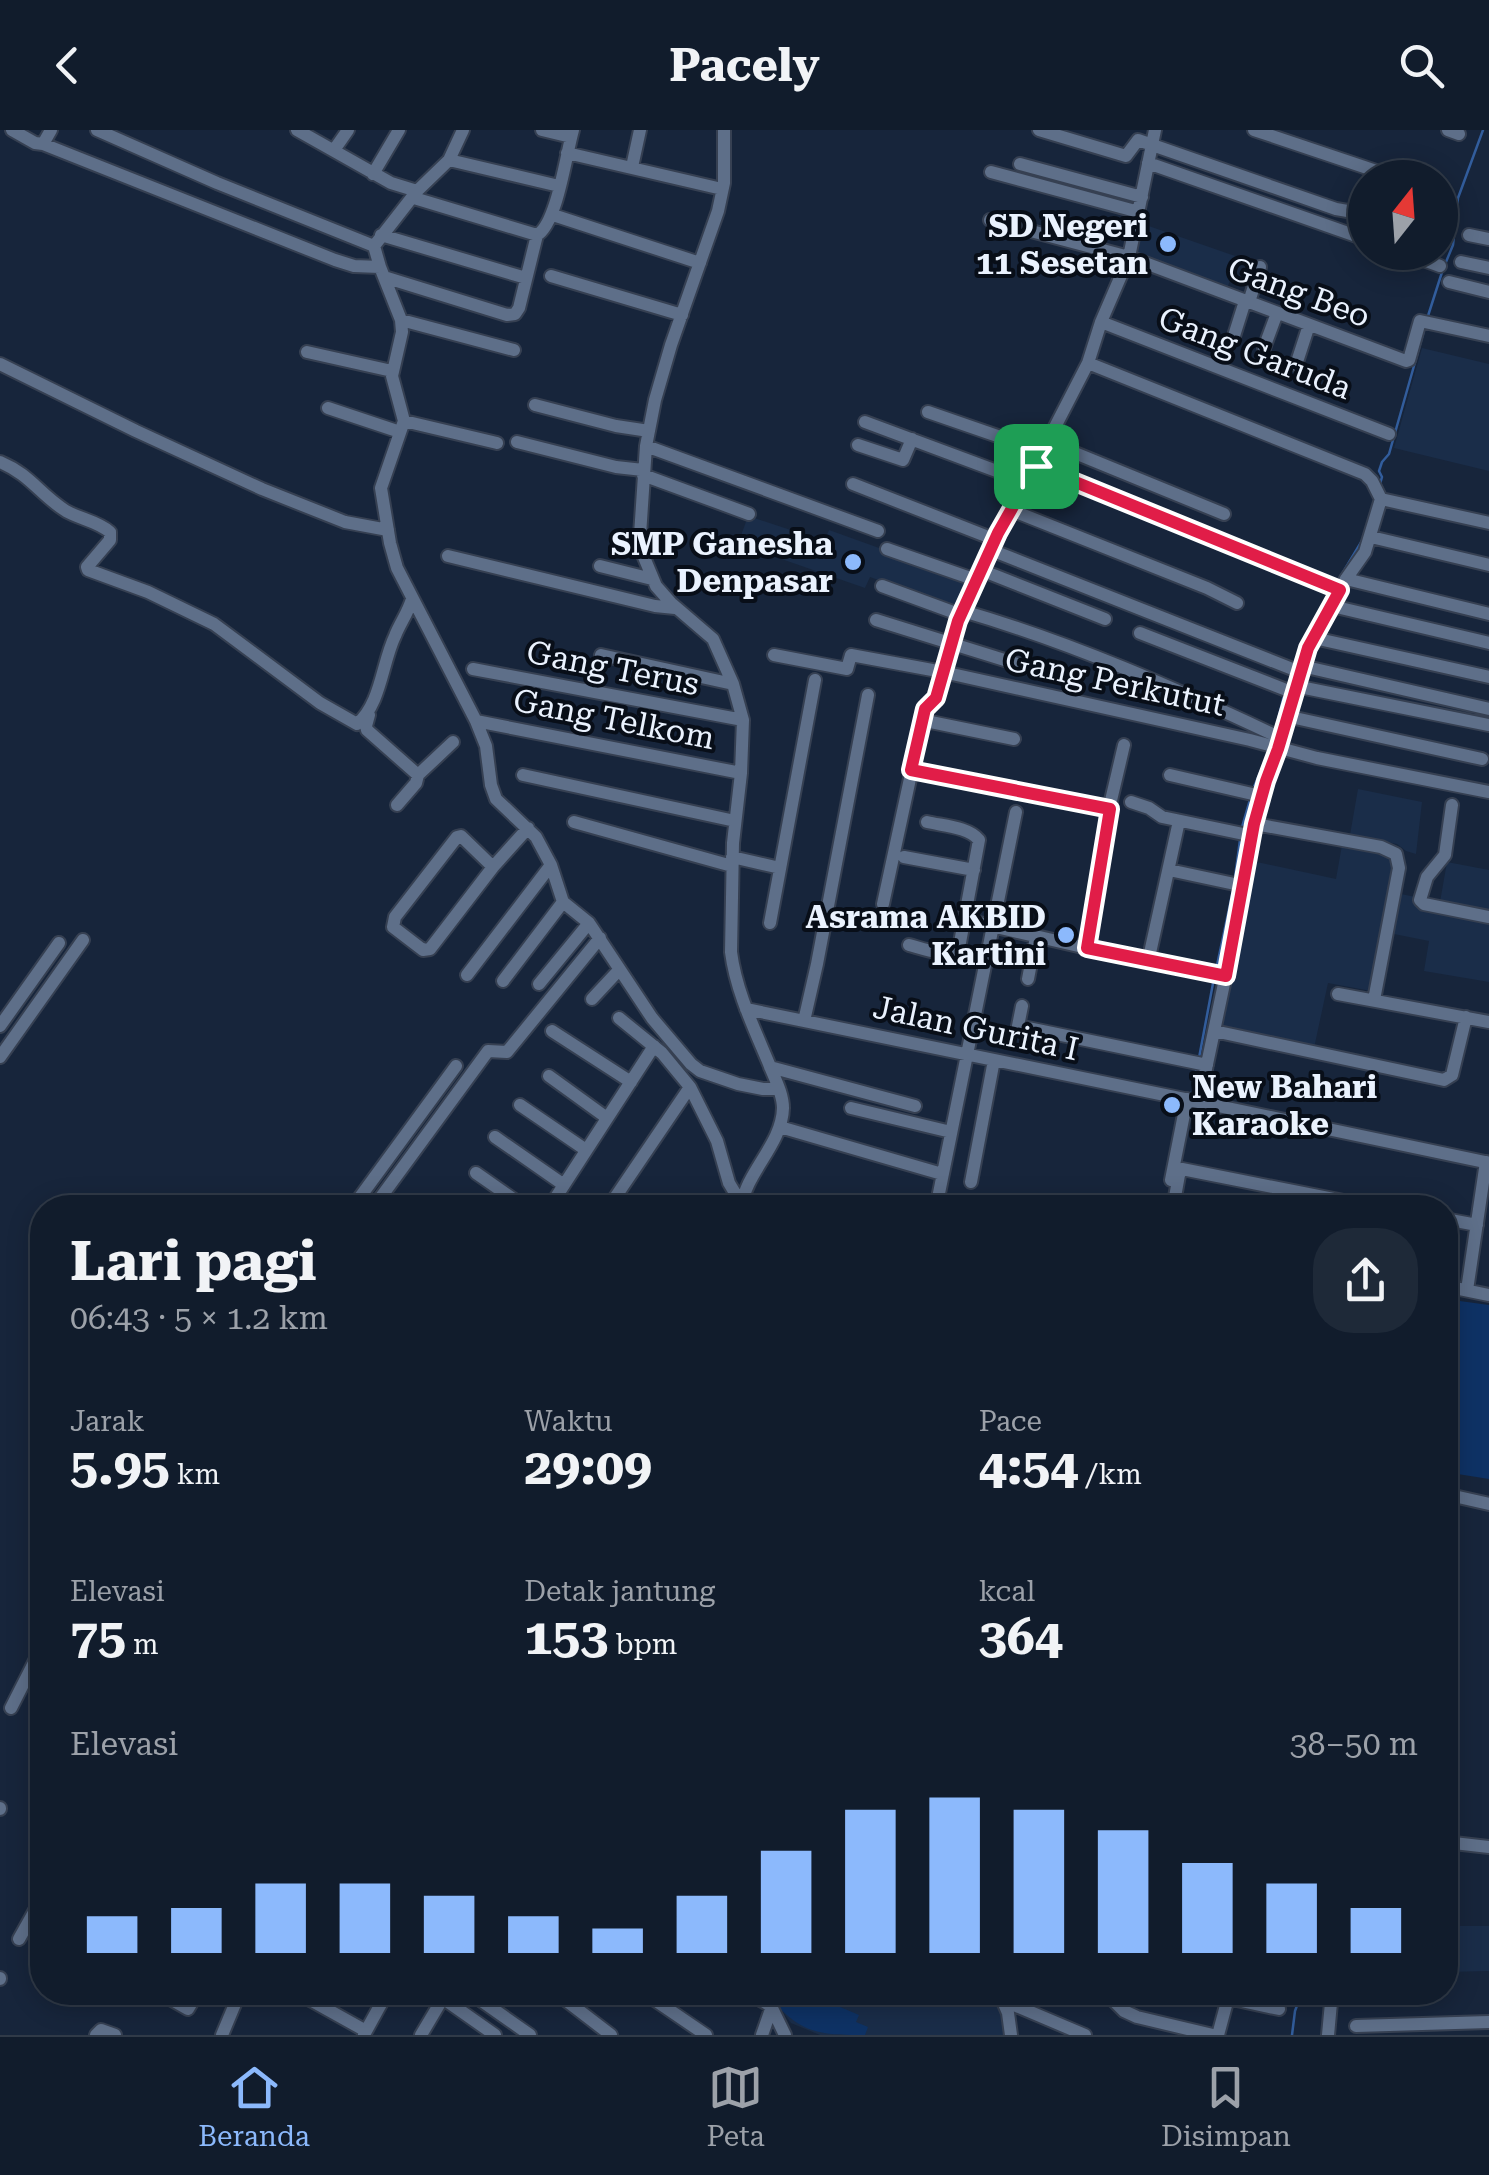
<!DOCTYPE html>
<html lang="id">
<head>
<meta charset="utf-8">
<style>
	body { margin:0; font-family:"Roboto Serif",serif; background:#1e2938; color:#f1f3f6; height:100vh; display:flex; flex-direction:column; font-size:38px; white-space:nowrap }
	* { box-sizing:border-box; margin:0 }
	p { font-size:32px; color:#9ca1a9 }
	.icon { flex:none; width:55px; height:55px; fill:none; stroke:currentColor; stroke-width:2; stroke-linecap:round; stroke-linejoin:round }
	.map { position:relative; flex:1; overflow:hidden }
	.drawer { position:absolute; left:30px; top:1065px; width:1428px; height:810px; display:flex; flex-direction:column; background:#111c2c; border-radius:40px; box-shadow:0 5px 25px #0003,0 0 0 2px #303a48 }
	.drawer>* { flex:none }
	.needle { width:65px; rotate:17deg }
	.fabs { position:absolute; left:1348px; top:30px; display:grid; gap:20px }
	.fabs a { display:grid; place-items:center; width:110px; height:110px; border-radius:50%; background:#111c2c; box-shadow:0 5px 25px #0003,0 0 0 2px #303a48; font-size:50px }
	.pin { position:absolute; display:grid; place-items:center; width:85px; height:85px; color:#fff; margin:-42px; border-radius:20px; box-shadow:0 5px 15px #0006 }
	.round { display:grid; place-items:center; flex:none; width:105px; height:105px; border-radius:40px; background:#1e2938 }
	.head { display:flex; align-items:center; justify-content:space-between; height:170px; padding:0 40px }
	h1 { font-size:55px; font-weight:700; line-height:75px }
	.figures { display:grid; grid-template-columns:repeat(3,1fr); gap:15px; height:170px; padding:10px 40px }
	.figures div { display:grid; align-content:center }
	.figures b { font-size:50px; font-weight:700 }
	.figures small { font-size:28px; font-weight:400 }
	.figures p { font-size:28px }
	.chart { height:280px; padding:20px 40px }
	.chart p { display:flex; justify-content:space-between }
	.chart svg { width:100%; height:180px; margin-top:10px; stroke:#8cb9fc; stroke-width:6 }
	header { display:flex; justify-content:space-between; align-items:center; height:130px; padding:0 40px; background:#111c2c; font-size:45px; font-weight:700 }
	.menu { display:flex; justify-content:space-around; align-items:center; height:140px; border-top:2px solid #303a48; background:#111c2c; font-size:28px; color:#9ca1a9 }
	.menu a { display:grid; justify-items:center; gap:5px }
	.menu .active { color:#8cb9fc }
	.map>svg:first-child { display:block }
	.built { fill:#1a2d49 }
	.green { fill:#0e3265 }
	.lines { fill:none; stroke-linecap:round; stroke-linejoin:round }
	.stream { stroke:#325d9c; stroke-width:2.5 }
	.minor-casing { stroke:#364052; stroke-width:16 }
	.minor { stroke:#5e6f89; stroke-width:12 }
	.route-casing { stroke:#fff; stroke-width:20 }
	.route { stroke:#e11d48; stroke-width:12 }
	.poi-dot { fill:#8cb9fc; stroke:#080e18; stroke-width:4 }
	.labels { text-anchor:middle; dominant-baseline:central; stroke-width:8; stroke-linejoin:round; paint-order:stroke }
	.poi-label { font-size:32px; font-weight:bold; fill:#eaf2fe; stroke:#080e18; text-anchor:end }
	.street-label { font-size:32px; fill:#eaf2fe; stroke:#080e18 }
</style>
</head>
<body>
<header><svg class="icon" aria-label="back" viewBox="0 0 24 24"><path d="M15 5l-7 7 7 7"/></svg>Pacely<svg class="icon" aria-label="search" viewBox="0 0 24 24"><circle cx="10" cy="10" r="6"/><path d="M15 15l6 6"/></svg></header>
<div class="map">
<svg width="1489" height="1905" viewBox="0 0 1489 1905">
	<rect width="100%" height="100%" fill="#17253b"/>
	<path class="built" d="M1140,93l98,34 -11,32 -93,-33z
		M1422,218l67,16v107l-95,-23z
		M748,386l76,25 5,-11 142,51 -14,29 -87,-33 -5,11 -127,-44z
		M1358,659l64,13 -6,52 -10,-3 -9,-7 -47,-9z
		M1342,715l38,7 8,3 5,6 1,9 -23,121 -43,-8 -14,65 -95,-21 33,-166 84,18z
		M1447,732l42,8v112l-65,-11 5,-30 -35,-7 7,-40 39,8z
		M1445,1796h44v45l-44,1z
		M785,1863h212l10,24 1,18h-188l-29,-12 -12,-16z"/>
	<path class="green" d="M1445,1169l44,6v174l-44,-7z
		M785,1863h22l52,22 -3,7 12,5 -3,8c-38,0 -61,0 -86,-28z"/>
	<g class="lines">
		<path class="stream" d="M1446,132l7,-17 5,-47 25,-68
			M1427,189l16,-50
			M1380,354l2,-7 -3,-6 3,-9 7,-8 36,-127
			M1336,454l27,-45
			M1307,506l25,-45
			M1294,533l7,-15
			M1276,598l8,-33
			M1253,659l17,-39
			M1242,697l9,-31
			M1235,747l5,-37
			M1216,840l17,-80
			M1199,928l15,-80
			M1191,967l6,-31
			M1292,1905l3,-24 7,-19"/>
		<g class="minor-casing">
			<path id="minor" d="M12,0l23,13 8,1 292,116 19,6 26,1
				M97,0l120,53 157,63
				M297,0l94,53 26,8
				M463,0l-14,30 -32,31 -43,55 6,21 21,53 1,12 -10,44 12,45 -23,67 9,55 7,25 79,153 10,25 5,39 5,14 40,38 15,28 12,37 26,21 63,95 39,46 9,7 38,13 25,5h16
				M542,0l29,7
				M724,0v53l-6,28 -47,134 -16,55 -9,46 -6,89 1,15 15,36 15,17 42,36 20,45 10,36 -2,53 -8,70 -2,109c5,39 23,76 38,112 5,13 14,29 14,44 -1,37 -37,63 -42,100
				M1039,0l87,26 12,-16 198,69 29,5
				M1254,0l143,48
				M1448,0l11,4
				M43,14l8,-14
				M334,20l14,-20
				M567,23l155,36
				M449,30l110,26
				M1148,33l217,76
				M1020,34l122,33
				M632,37l8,-37
				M991,42l148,40
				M373,44l26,-44
				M1440,62l7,2
				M414,68l123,37
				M553,85l147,48
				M990,90l139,37 277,104 3,-1 11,-39 69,15
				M381,105l145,43
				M1469,105l20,4
				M1402,122l38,14
				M1461,132l28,6
				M551,146l131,39
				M384,147l123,38 8,-1 4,-6 18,-73c20,-11 29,-81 36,-105
				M1449,152l40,10
				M1249,172l11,-35
				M401,190l113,30
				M1101,192l288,112
				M1233,209l12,-38
				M1264,218l13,-35
				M307,222l85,19
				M1088,233l277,111 7,7 9,18
				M0,234l136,67 126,58 83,33 43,8
				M1296,235l13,-40
				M535,275l81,21 33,5
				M328,278l72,24
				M928,282l116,40
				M404,291l93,22
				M865,292l161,60
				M517,312l99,25 27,3
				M1048,312l176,72
				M858,315l45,15 9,-21
				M646,316l232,85
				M0,332c31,13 39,32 66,49 14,8 31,10 44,21v8l-23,27 1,3 60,22 66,32 106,79 37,21c24,-20 25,-61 38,-88 5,-13 13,-23 17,-37
				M1036,336l304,124
				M643,345l106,39
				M853,354l143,56
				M1381,369l108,24
				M1011,380l196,78 30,15
				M1371,407l118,28
				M887,419l89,31
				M991,420l309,122
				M448,426l207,50 20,2
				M600,436l52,13
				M981,440l124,49
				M1346,449l143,35
				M882,456l79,29
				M1332,476l157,37
				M963,481c110,32 214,78 318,127
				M876,490l151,47
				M1140,503l154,60
				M1314,508l175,39
				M601,525l132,29
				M774,525l73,14 4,-14 92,17 307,68 67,18 172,34
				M1302,536l187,43
				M473,539l270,51
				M1295,556l194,39
				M369,585l-3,11 1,4 51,45
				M1286,586l196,43
				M921,590l93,19
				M476,591l265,52
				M911,640l198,39
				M523,645l212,46
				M1170,645l91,21
				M1131,672l18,6 13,9 91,19
				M397,675l19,-22 2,-8 35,-33
				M1452,675l-7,50 -18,22 -7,23 4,4 65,13
				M574,692l158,44
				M1255,694l126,23 15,7 3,14 -25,132
				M732,727l48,11
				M904,727l70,13
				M493,737l-32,-31 -4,1 -62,80 -2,10 30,23 7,-1 63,-82 35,-39
				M1169,740l75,16
				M883,774l42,-195 10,-11 18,-63 23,-55 112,-217 13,-41 28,-65 26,-127
				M966,790l182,42 78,14
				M770,793l45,-243
				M909,815c15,4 37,13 50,3l20,-108c-10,-13 -35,-14 -52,-18
				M1087,817l22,-138 15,-64
				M1148,832l31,-141
				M467,845l84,-110
				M1028,849l8,-42
				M503,851l60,-79
				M539,854l50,-61
				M1338,864l151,28
				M592,869l27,-29
				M1022,876l-4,20 189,39
				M746,879l453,93 37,-175 19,-103 10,-43 13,-32 30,-101 38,-69 19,-27 16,-53
				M619,888l43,35 28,34 27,54 12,42 12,20
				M804,891l13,-57 51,-269
				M0,896l59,-83
				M552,901l79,51
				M1214,901l230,49 8,-5 14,-58
				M0,927l83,-117
				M770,937l145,39
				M549,946l58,42
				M1199,972l290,61
				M520,975l66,45
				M851,978l100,24
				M780,997l162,47
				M495,1007l69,48
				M476,1043l50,35
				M1171,1050l16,-81
				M971,1052l23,-122
				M352,1078l104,-142
				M373,1078l115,-157 19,1 93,-114
				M449,1078h6
				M549,1078l105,-162
				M608,1078l82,-121
				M936,1078l80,-396
				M1173,1078l6,-33 3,-6 197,39
				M1445,1089l32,6
				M1445,1156l44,9
				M1467,1160l19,-128
				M1445,1364l44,10
				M11,1578l31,-61
				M0,1679v-1
				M1445,1712l44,5
				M19,1809l23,-41
				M0,1849v-1
				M158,1862l30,17 10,-17
				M296,1862l70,39 -2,4
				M434,1862l61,43
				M469,1862l61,43
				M555,1862l56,43
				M643,1862l63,43
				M747,1862l24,14 14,29
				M1006,1862l8,13 71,30
				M1105,1862l19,19 13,6 76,18
				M1200,1862l79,17
				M1002,1869l6,14 3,22
				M1356,1896l133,-4
				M366,1901l16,-29
				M96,1905l5,-5 14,5
				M222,1905l18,-43
				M421,1905l22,-37
				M762,1905l15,-43
				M1218,1905l10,-37
				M1328,1905l4,-43"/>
		</g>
		<use href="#minor" class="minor"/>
	</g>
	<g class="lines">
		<g class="route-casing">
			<path id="route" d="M1036,336l304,124 -32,58 -30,101 -12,32 -12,43 -28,152 -139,-28 23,-139 -199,-39 14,-61 11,-11 22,-77 40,-88z"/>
		</g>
		<use href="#route" class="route"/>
	</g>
	<g class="poi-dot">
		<circle cx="1168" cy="114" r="10"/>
		<circle cx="853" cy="432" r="10"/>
		<circle cx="1066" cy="805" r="10"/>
		<circle cx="1172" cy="975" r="10"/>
	</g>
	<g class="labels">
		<g class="poi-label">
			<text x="1148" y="96">SD Negeri<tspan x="1148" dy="37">11 Sesetan</tspan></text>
			<text x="833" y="414">SMP Ganesha<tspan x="833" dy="37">Denpasar</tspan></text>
			<text x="1046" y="787">Asrama AKBID<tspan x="1046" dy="37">Kartini</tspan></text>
			<text x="1192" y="957" text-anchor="start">New Bahari<tspan x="1192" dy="37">Karaoke</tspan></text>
		</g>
		<g class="street-label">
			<text transform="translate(1299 162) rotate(20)">Gang Beo</text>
			<text transform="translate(1255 223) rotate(21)">Gang Garuda</text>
			<text transform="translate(613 538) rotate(11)">Gang Terus</text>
			<text transform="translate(1115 552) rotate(12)">Gang Perkutut</text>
			<text transform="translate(614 589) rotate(11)">Gang Telkom</text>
			<text transform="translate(976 898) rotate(12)">Jalan Gurita I</text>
		</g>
	</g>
</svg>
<div class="fabs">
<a><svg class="needle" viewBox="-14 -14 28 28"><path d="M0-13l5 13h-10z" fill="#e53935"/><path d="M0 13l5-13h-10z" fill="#9ca1a9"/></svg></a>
</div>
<div class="pin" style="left:1036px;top:336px;background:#1e9e55"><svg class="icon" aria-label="arrive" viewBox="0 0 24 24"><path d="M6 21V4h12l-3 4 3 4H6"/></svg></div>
<section class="drawer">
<div class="head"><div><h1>Lari pagi</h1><p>06:43 · 5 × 1.2 km</p></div><a class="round"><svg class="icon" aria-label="share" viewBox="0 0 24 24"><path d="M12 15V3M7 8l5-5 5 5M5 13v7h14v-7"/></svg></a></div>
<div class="figures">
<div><p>Jarak</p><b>5.95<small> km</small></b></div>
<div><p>Waktu</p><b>29:09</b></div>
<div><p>Pace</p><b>4:54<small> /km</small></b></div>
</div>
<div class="figures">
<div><p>Elevasi</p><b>75<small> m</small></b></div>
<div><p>Detak jantung</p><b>153<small> bpm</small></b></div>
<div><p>kcal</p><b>364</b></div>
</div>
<div class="chart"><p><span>Elevasi</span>38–50 m</p>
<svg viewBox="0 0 160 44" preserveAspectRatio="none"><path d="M5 44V35M15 44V33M25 44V27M35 44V27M45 44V30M55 44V35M65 44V38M75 44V30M85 44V19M95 44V9M105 44V6M115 44V9M125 44V14M135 44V22M145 44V27M155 44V33"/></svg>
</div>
</section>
</div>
<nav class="menu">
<a class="active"><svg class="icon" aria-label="home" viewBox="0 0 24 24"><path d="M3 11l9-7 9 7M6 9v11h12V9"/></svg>Beranda</a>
<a><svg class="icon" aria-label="map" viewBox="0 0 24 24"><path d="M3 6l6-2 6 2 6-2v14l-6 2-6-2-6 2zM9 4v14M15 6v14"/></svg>Peta</a>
<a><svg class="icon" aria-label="saved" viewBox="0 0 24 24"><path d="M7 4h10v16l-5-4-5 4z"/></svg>Disimpan</a>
</nav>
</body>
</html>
